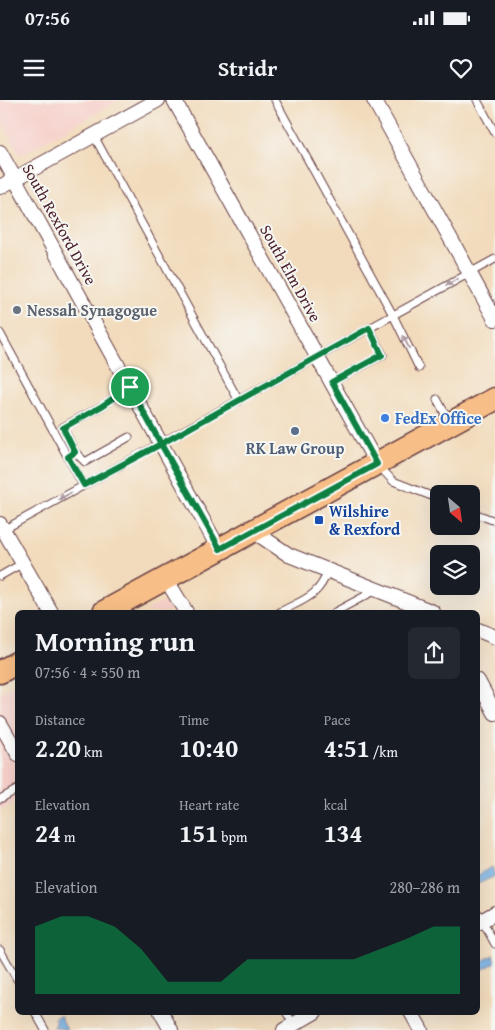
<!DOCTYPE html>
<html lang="en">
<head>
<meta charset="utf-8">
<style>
	body { margin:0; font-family:"Gentium Book Plus",serif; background:#242831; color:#f1f3f6; height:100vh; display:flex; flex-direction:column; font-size:19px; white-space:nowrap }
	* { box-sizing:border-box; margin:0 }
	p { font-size:16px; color:#9ea1a6 }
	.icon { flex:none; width:28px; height:28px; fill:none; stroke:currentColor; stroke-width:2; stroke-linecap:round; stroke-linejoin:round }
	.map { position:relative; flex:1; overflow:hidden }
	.sheet { position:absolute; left:15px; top:510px; width:465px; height:405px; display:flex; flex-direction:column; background:#171b24; border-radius:8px; box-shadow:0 5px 20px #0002 }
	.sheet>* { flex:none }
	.needle { width:32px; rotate:151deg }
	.controls { position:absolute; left:430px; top:385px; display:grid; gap:10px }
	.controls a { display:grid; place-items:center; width:50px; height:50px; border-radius:8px; background:#171b24; box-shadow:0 5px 20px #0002; font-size:25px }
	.pin { position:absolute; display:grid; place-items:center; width:42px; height:42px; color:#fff; margin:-21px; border:2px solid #fff; border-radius:50%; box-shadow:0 1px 5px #0007 }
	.round { display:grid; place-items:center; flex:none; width:52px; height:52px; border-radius:8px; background:#242831 }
	.overview { display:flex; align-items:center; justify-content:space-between; height:85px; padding:0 20px }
	h1 { font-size:28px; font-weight:800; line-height:38px }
	.metrics { display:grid; grid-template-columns:repeat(3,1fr); gap:8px; height:85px; padding:5px 20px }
	.metrics div { display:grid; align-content:center }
	.metrics b { font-size:25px; font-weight:800 }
	.metrics small { font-size:14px; font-weight:400 }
	.metrics p { font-size:14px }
	.chart { height:140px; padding:10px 20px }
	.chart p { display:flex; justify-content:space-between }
	.chart svg { width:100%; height:90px; margin-top:5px; fill:#0b8043; opacity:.7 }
	.status { display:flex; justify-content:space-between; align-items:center; height:35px; padding:0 25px; background:#171b24; direction:ltr }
	.status svg { height:14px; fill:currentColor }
	header { display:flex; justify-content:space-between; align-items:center; height:65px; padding:0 20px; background:#171b24; font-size:22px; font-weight:800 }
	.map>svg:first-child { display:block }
	.built { fill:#f7d0ca }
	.water { fill:#70ace1; stroke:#5d6686 }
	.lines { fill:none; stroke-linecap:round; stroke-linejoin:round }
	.lane-casing { stroke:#633b41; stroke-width:9 }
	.street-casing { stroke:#633b41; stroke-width:16 }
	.primary-casing { stroke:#633b41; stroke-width:25 }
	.lane { stroke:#fff; stroke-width:7 }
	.street { stroke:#fff; stroke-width:14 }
	.primary { stroke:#f7be87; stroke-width:22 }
	.oneway { fill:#ae9aa0 }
	.route-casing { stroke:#fff; stroke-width:10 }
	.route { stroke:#0b8043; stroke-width:6 }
	.worship-dot { fill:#6b7280; stroke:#f6f6f2; stroke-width:2 }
	.shop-dot { fill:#3f7fe0; stroke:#f6f6f2; stroke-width:2 }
	.service-dot { fill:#5c6f8a; stroke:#f6f6f2; stroke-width:2 }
	.transit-dot { fill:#1a4fb4; stroke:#f6f6f2; stroke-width:2 }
	.labels { text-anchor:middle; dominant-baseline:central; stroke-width:4; stroke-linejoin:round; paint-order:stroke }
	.street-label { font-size:16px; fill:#4a1f2b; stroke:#f6f6f2 }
	.worship-label { font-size:16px; font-weight:bold; fill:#5b616d; stroke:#f6f6f2; text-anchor:start }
	.shop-label { font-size:16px; font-weight:bold; fill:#366cbe; stroke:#f6f6f2; text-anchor:start }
	.service-label { font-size:16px; font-weight:bold; fill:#4e5e75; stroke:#f6f6f2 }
	.transit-label { font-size:16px; font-weight:bold; fill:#164399; stroke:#f6f6f2; text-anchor:start }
</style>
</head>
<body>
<div class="status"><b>07:56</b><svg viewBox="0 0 49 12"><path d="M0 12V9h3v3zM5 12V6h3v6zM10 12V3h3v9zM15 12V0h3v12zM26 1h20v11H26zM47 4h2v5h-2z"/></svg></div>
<header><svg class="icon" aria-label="menu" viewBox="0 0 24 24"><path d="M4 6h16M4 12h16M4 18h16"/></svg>Stridr<svg class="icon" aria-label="heart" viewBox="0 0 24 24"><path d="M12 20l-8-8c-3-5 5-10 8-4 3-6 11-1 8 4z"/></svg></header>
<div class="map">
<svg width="495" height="930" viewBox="0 0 495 930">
	<rect width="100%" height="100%" fill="#f6f6f2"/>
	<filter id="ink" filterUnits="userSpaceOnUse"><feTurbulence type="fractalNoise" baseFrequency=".02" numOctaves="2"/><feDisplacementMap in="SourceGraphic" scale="10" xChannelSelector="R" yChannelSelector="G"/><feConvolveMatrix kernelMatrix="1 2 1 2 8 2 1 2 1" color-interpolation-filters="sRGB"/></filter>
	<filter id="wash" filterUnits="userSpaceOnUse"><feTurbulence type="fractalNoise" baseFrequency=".0096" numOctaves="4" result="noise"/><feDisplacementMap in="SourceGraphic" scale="20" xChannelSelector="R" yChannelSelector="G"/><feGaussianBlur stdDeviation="1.12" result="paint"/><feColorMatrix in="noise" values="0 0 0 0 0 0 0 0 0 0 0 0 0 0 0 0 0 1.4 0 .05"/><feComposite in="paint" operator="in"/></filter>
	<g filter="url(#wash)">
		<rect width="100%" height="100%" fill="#f2dbbc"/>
		<path class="built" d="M0,0h120l-100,55 -20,-37z
			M165,501l6,11h-27z
			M17,583v118l-17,10v-118z"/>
		<path class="water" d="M492,767l3,9 -17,8v-9z
			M493,855l2,8 -17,9 1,-9z
			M60,915l7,15 -13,-3 2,-4 -2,-5z"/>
	</g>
	<g filter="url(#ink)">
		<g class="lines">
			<g class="lane-casing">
				<path id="lane" d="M275,0l118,215 26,53
					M477,0l18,33
					M94,36l145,265
					M0,233l83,152
					M332,282l51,-27 -14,-27
					M437,299l12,22
					M129,337l-44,25 -10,-10 -12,-25 39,-21 28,-19
					M379,366l14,15 46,18
					M471,412l24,9
					M3,430l492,-271
					M0,476l23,-13
					M280,512c24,-13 39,-15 48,-42
					M335,512l41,-22
					M0,699l18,-10
					M478,813l17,31
					M0,850l18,31
					M35,912l10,18
					M286,912l8,13"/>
			</g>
			<g class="street-casing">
				<path id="street" d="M174,0l203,364
					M374,0l121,219
					M0,52l219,397
					M0,87l158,-87
					M0,424l51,88
					M253,431l36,24 144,57
					M166,479l20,33
					M478,530l17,7
					M478,581l17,32
					M0,623l18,31
					M478,823l17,-10
					M161,912l10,18
					M411,912l10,18
					M284,930l31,-18"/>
			</g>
			<g class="primary-casing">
				<path id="primary" d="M104,512l391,-213
					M0,572l18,-10"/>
			</g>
			<use href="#lane" class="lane"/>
			<use href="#street" class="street"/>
			<use href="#primary" class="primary"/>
		</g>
		<defs><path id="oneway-solid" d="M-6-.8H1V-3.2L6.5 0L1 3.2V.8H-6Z" transform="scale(1.25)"/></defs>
		<g class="oneway">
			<use href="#oneway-solid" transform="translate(452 182) rotate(151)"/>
			<use href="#oneway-solid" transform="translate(406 242) rotate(-116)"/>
			<use href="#oneway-solid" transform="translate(65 396) rotate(151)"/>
		</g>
	</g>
	<g class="lines" filter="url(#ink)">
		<g class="route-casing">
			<path id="route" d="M130,287l-28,19 -39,22 12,24 -7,5 16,28 77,-41 59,105 157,-85 -45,-82 50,-27 -13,-27 -208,116 -31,-57"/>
		</g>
		<use href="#route" class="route"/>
	</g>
	<circle class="worship-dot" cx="17" cy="210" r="5"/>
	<circle class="shop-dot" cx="385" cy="318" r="5"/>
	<circle class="service-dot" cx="295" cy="331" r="5"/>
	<rect class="transit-dot" x="314" y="415" width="10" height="10" rx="2.5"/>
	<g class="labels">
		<g class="street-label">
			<text transform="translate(60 124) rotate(61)">South Rexford Drive</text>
			<text transform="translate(291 173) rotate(61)">South Elm Drive</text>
		</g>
		<g class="worship-label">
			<text x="27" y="210">Nessah Synagogue</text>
		</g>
		<g class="shop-label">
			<text x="395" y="318">FedEx Office</text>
		</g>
		<g class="service-label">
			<text x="295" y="348">RK Law Group</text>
		</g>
		<g class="transit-label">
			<text x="329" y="411">Wilshire<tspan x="329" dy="18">&amp; Rexford</tspan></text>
		</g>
	</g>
</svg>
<div class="controls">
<a><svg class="needle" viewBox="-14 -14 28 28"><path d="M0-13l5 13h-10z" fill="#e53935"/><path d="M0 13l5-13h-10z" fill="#9ea1a6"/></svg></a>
<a><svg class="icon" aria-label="layers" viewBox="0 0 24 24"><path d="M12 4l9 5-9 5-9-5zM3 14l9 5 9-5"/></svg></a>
</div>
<div class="pin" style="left:130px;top:287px;background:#1e9e55"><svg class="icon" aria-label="arrive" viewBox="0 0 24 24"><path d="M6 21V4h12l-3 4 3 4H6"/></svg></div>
<section class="sheet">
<div class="overview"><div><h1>Morning run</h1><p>07:56 · 4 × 550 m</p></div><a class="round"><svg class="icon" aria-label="share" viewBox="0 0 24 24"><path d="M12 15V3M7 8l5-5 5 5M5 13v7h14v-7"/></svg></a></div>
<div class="metrics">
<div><p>Distance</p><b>2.20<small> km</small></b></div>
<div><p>Time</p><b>10:40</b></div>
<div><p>Pace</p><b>4:51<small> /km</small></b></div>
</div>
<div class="metrics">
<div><p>Elevation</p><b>24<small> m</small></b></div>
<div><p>Heart rate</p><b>151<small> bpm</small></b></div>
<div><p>kcal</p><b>134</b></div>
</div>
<div class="chart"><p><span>Elevation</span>280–286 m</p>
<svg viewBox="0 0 160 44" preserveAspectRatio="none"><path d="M0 44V11L10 6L20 6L30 11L40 22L50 38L60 38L70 38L80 27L90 27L100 27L110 27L120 27L130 22L140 17L150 11L160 11V44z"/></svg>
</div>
</section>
</div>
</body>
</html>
